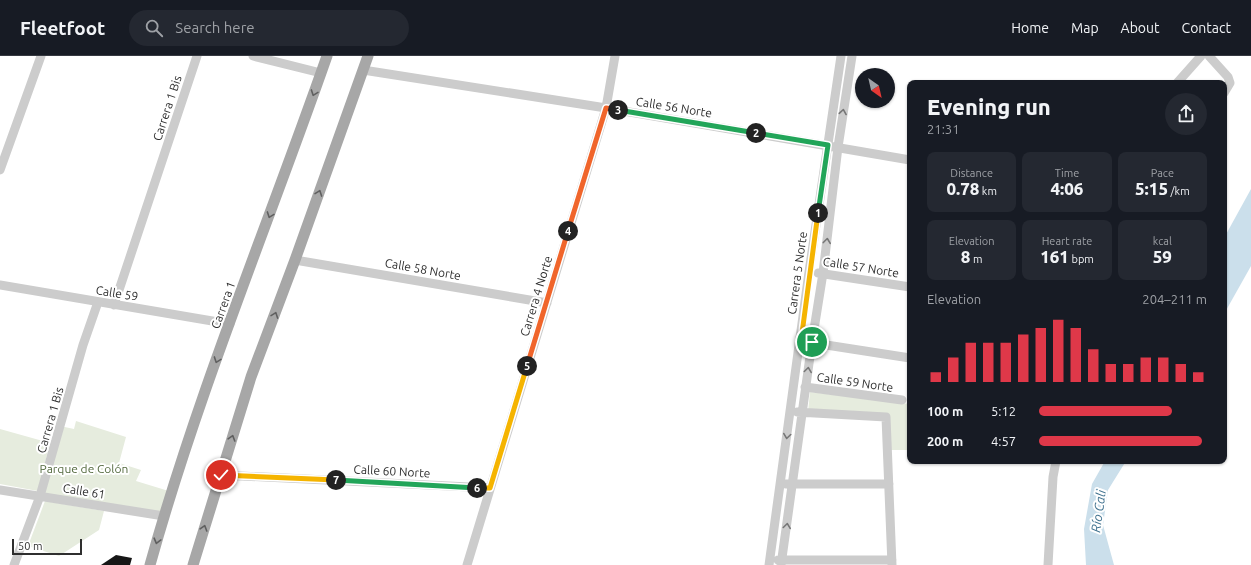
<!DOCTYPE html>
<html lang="en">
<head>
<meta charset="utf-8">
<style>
	body { margin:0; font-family:Ubuntu,sans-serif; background:#242831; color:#f1f3f6; height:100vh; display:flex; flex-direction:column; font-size:15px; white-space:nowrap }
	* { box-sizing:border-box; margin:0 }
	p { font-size:13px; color:#9ea1a6 }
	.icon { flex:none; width:22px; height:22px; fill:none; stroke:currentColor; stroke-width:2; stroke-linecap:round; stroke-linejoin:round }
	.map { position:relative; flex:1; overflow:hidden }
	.side { position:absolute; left:907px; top:24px; width:320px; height:384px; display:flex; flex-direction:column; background:#171b24; border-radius:8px; box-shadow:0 1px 3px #0004 }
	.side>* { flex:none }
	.needle { width:26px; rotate:146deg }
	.fabs { position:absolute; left:855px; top:12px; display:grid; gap:8px }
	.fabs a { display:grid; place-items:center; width:40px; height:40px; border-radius:50%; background:#171b24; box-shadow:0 1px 3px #0004; font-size:20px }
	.scale { position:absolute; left:12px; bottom:10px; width:70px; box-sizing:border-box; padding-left:4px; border:2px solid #2f2f2f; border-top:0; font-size:11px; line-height:14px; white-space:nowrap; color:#2f2f2f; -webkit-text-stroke:3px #fff; paint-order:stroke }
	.pin { position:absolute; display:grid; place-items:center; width:34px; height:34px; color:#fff; margin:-17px; border:2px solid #fff; border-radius:50%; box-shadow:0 1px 4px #0007 }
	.km { position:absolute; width:20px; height:20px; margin:-10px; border-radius:50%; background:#222; color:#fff; font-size:11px; line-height:20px; text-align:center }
	.round { display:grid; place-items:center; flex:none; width:42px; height:42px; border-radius:21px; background:#242831 }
	.head { display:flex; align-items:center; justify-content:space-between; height:68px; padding:0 20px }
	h1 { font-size:22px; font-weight:800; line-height:30px }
	.metrics { display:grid; grid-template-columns:repeat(3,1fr); gap:6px; height:68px; padding:4px 20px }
	.metrics div { display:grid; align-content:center; border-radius:8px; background:#242831; text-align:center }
	.metrics b { font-size:17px; font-weight:800 }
	.metrics small { font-size:11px; font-weight:400 }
	.metrics p { font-size:11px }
	.chart { height:112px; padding:8px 20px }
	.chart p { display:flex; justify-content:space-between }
	.chart svg { width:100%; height:72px; margin-top:4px; stroke:#df3849; stroke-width:6 }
	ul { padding:0 20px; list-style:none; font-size:13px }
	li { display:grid; grid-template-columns:64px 48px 1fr; align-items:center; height:30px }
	li i { height:10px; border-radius:5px; background:#df3849 }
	header { display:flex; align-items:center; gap:24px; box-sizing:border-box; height:56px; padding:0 20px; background:#171b24; border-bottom:1px solid #363941 }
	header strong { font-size:19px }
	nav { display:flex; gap:22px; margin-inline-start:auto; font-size:14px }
	.search { width:280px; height:36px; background:#242831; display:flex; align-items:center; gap:10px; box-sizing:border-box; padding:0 14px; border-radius:22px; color:#9ea1a6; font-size:15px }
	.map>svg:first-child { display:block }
	.green { fill:#e6ecde }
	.water { fill:#cbdfeb }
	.building { fill:#161616 }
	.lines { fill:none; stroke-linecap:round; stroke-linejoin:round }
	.minor { stroke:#ccc; stroke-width:9 }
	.major { stroke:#a7a7a7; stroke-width:11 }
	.oneway { stroke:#5f5f5f }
	.oneway2 { stroke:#767676 }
	.split-1-casing { stroke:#fff; stroke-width:8 }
	.split-2-casing { stroke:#fff; stroke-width:8 }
	.split-3-casing { stroke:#fff; stroke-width:8 }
	.split-4-casing { stroke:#fff; stroke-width:8 }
	.split-5-casing { stroke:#fff; stroke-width:8 }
	.split-6-casing { stroke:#fff; stroke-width:8 }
	.split-7-casing { stroke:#fff; stroke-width:8 }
	.split-8-casing { stroke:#fff; stroke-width:8 }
	.split-1 { stroke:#f5b400; stroke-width:5 }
	.split-2 { stroke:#22a559; stroke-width:5 }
	.split-3 { stroke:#22a559; stroke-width:5 }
	.split-4 { stroke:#f0652b; stroke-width:5 }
	.split-5 { stroke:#f0652b; stroke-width:5 }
	.split-6 { stroke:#f5b400; stroke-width:5 }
	.split-7 { stroke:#22a559; stroke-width:5 }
	.split-8 { stroke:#f5b400; stroke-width:5 }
	.labels { text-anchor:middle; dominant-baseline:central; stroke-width:4; stroke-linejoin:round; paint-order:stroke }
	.street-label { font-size:12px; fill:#2f2f2f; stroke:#fff }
	.park-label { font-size:12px; fill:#53693e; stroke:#fff }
	.water-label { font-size:13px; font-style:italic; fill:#40728f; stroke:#fff }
</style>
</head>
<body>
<header>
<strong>Fleetfoot</strong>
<div class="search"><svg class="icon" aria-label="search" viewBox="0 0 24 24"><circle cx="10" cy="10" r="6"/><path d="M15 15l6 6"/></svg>Search here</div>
<nav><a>Home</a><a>Map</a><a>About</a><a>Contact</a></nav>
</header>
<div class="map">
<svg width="1251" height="509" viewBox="0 0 1251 509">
	<rect width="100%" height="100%" fill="#fff"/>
	<path class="green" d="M810,336l100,12v46h-23l-2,-33 -77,-5z
		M76,365l50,16 -7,26 22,7 -5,11 36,11 -8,24 -124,-20 20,-70 14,3z
		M0,373l50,14 -12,48 -38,-7z
		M45,445l59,10 -5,19 -40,26 -31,-10z"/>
	<path class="water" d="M1251,133v77l-27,48v-76z
		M1105,405h21l-18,29 -5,35 11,40h-28l-2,-36 8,-45z"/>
	<path class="building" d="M116,499l16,3 -2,7h-29z"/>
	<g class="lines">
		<path class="minor" d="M253,0l68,17
			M1209,0l19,21 2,6 -6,10
			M363,14l243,38 304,52
			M1177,27l24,-27
			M0,114l41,-114
			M295,204l252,43
			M818,217l92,14
			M0,229l230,39
			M114,249l83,-249
			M807,286l103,16
			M805,331l97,13
			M797,356l89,5 6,148
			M221,419l269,13
			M786,428h103
			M0,434l164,26
			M778,504h114
			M14,509l26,-69 43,-151 15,-43
			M467,509l139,-457 9,-52
			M769,509l40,-293 32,-216
			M781,509l31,-223 11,-69 15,-126 14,-91
			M1048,509l5,-88 3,-16"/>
		<path class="major" d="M150,509c48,-173 118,-340 177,-509
			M193,509l58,-188 44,-117 73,-204"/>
	</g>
	<defs><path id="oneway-chevron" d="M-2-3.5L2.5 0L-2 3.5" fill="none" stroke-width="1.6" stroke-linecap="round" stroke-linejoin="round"/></defs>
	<g class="oneway">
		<use href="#oneway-chevron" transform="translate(314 37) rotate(110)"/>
		<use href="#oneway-chevron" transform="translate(319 137) rotate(-70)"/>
		<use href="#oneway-chevron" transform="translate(270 159) rotate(110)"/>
		<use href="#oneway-chevron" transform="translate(275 259) rotate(-70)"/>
		<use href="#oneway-chevron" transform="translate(217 304) rotate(110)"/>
		<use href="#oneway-chevron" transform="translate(232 382) rotate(-73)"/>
		<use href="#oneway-chevron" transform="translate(204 472) rotate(-73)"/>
		<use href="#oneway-chevron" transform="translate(157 485) rotate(105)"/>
	</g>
	<g class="oneway2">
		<use href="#oneway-chevron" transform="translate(843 56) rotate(-81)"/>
		<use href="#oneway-chevron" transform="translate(827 185) rotate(-83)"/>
		<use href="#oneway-chevron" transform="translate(808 314) rotate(-82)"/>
		<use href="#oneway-chevron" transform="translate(787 380) rotate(98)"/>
		<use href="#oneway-chevron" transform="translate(787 470) rotate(-82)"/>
	</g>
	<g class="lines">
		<g class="split-1-casing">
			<path id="split-1" d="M812,286l-11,-1 17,-128"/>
		</g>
		<g class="split-2-casing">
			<path id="split-2" d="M756,77l72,12 -10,68"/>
		</g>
		<g class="split-3-casing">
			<path id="split-3" d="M618,54l138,23"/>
		</g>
		<g class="split-4-casing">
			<path id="split-4" d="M568,175l38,-123 12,2"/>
		</g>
		<g class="split-5-casing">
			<path id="split-5" d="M527,310l41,-135"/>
		</g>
		<g class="split-6-casing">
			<path id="split-6" d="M477,432h13l37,-122"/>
		</g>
		<g class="split-7-casing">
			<path id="split-7" d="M336,424l141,8"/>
		</g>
		<g class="split-8-casing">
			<path id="split-8" d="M221,419l115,5"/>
		</g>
		<use href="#split-1" class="split-1"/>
		<use href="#split-2" class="split-2"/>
		<use href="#split-3" class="split-3"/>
		<use href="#split-4" class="split-4"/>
		<use href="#split-5" class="split-5"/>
		<use href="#split-6" class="split-6"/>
		<use href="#split-7" class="split-7"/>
		<use href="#split-8" class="split-8"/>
	</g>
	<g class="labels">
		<g class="street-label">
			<text transform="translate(674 51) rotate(9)">Calle 56 Norte</text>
			<text transform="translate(167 52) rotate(-72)">Carrera 1 Bis</text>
			<text transform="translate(861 211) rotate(9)">Calle 57 Norte</text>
			<text transform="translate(423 213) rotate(10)">Calle 58 Norte</text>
			<text transform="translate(797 217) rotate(-82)">Carrera 5 Norte</text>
			<text transform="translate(117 237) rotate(9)">Calle 59</text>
			<text transform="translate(536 240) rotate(-73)">Carrera 4 Norte</text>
			<text transform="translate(223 249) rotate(-70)">Carrera 1</text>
			<text transform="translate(855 326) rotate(8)">Calle 59 Norte</text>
			<text transform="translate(50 364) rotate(-74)">Carrera 1 Bis</text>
			<text transform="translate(392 415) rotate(3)">Calle 60 Norte</text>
			<text transform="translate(84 435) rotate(9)">Calle 61</text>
		</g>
		<g class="park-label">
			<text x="84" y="412">Parque de Colón</text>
		</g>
		<g class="water-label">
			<text transform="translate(1098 455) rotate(-82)">Río Cali</text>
		</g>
	</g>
</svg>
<div class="fabs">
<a><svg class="needle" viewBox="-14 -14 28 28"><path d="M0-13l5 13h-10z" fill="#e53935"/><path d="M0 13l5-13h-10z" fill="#9ea1a6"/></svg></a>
</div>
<div class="scale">50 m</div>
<div class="pin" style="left:812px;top:286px;background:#1e9e55"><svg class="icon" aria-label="arrive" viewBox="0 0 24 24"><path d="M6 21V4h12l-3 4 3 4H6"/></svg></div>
<div class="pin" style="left:221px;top:419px;background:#d93025"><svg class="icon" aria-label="check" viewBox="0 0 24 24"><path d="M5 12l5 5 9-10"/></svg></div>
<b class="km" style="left:818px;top:157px">1</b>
<b class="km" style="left:756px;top:77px">2</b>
<b class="km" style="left:618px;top:54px">3</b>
<b class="km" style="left:568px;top:175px">4</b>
<b class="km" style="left:527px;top:310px">5</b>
<b class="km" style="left:477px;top:432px">6</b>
<b class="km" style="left:336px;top:424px">7</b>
<section class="side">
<div class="head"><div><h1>Evening run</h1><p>21:31</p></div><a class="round"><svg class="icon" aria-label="share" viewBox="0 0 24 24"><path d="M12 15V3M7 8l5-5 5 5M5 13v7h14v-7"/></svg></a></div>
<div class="metrics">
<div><p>Distance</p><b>0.78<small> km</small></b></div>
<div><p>Time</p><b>4:06</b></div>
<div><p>Pace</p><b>5:15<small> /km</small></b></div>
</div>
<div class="metrics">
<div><p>Elevation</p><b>8<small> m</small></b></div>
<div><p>Heart rate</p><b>161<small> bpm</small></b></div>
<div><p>kcal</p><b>59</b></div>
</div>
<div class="chart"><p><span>Elevation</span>204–211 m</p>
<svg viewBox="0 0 160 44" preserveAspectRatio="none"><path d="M5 44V38M15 44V29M25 44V20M35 44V20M45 44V20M55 44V15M65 44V11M75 44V6M85 44V11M95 44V24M105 44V33M115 44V33M125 44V29M135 44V29M145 44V33M155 44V38"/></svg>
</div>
<ul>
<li><b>100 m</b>5:12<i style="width:79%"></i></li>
<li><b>200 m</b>4:57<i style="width:97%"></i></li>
</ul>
</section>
</div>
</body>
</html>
